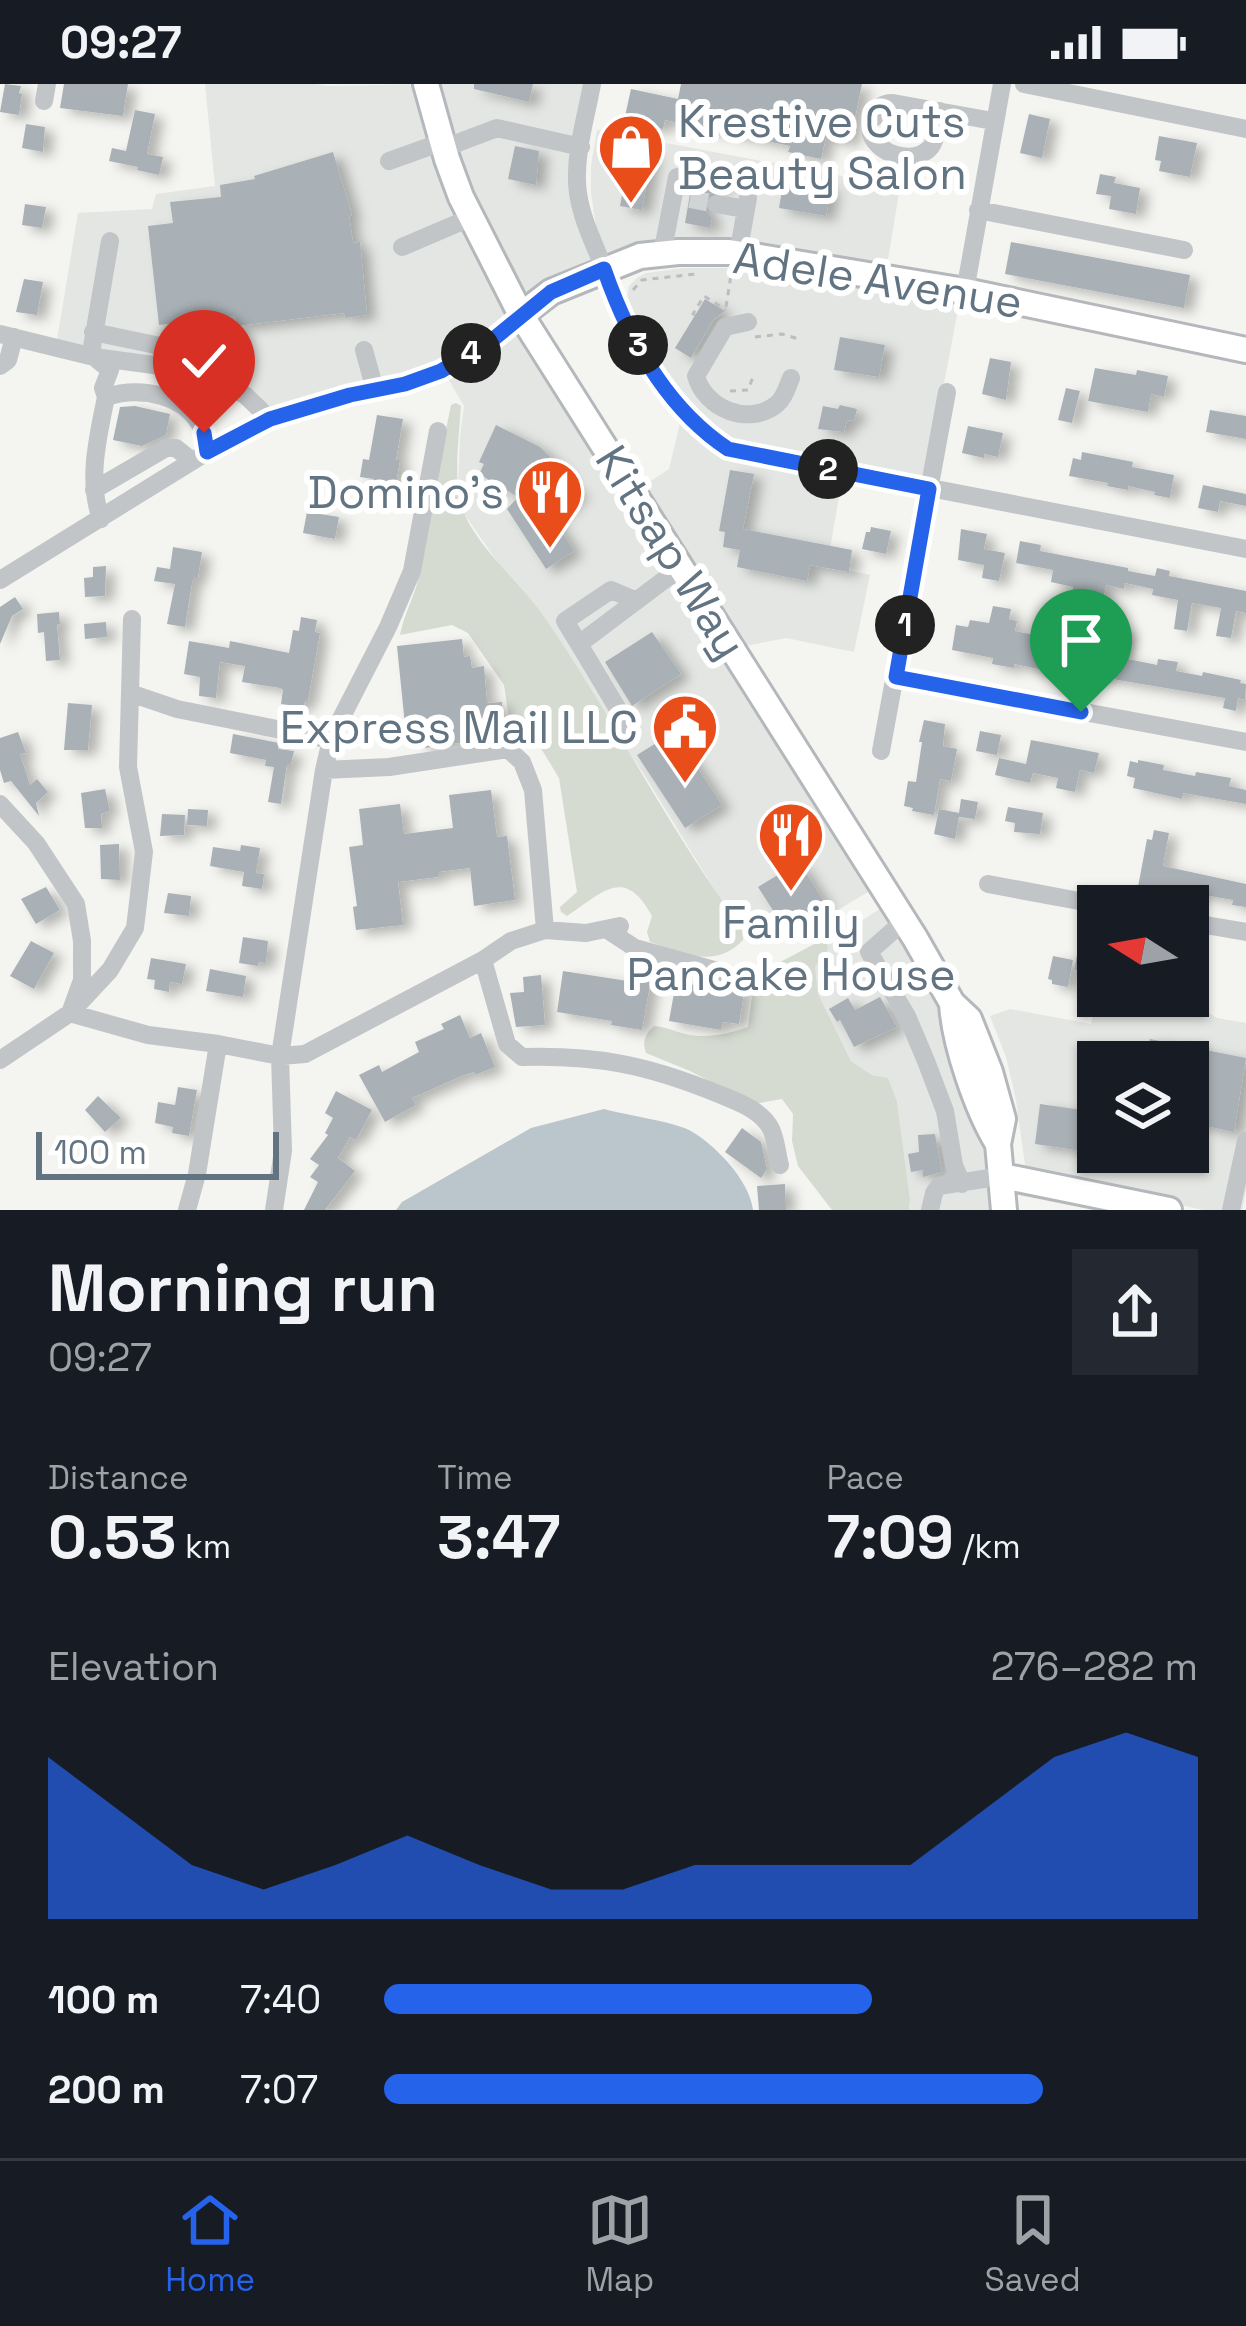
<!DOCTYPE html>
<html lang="en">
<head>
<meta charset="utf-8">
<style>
	body { margin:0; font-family:"Space Grotesk",sans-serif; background:#242831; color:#f1f3f6; height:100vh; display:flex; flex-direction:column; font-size:45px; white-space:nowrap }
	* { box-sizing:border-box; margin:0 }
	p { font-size:39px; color:#9ea1a6 }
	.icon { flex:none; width:66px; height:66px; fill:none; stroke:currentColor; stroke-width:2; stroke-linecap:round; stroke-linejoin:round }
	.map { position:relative; height:1126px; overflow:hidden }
	.details { display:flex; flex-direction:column; background:#171b24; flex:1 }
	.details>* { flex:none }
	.needle { width:78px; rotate:281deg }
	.fabs { position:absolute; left:1077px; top:801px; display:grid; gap:24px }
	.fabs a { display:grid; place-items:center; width:132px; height:132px; border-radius:0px; background:#171b24; box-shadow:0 3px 9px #0004; font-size:60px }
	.scale { position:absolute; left:36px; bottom:30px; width:243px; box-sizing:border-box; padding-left:12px; border:6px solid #627382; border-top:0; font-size:33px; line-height:42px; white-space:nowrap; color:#627382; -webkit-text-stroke:9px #fff; paint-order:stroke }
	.pin { position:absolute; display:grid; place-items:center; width:102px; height:102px; color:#fff; margin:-123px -51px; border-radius:50% 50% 50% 0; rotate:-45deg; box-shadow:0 0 12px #0007 }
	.pin .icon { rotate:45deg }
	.km { position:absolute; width:60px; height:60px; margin:-30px; border-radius:50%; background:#222; color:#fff; font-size:33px; line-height:60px; text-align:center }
	.round { display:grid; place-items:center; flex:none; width:126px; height:126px; border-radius:0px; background:#242831 }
	.head { display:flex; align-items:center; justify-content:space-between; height:204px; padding:0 48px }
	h1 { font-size:66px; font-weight:700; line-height:90px }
	.figures { display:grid; grid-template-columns:repeat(3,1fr); gap:18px; height:204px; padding:12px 48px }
	.figures div { display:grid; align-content:center }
	.figures b { font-size:60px; font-weight:700 }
	.figures small { font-size:33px; font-weight:400 }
	.figures p { font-size:33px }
	.chart { height:336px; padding:24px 48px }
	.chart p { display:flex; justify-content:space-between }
	.chart svg { width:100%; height:216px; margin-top:12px; fill:#2563eb; opacity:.7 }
	ul { padding:0 48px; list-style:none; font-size:39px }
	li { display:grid; grid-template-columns:192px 144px 1fr; align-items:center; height:90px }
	li i { height:30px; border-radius:15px; background:#2563eb }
	.status { display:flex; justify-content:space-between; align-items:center; height:84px; padding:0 60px; background:#171b24; direction:ltr }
	.status svg { height:33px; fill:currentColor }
	.tab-bar { display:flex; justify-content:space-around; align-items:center; height:168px; border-top:3px solid #363941; background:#171b24; font-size:33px; color:#9ea1a6 }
	.tab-bar a { display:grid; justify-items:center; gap:6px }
	.tab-bar .selected { color:#2563eb }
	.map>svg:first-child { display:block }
	.built { fill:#e4e6e3; fill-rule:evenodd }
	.green { fill:#d5dbd1 }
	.water { fill:#bac6cb }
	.building { fill:#a9b1b6; filter:url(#shadow) }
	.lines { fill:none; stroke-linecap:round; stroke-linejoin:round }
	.minor-tunnel { stroke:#d0d4d4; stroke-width:18; stroke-dasharray:18 9; stroke-linecap:butt }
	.major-casing { stroke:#b4b8bc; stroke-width:30 }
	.path { stroke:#bbbdbf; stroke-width:3; stroke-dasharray:6 6; stroke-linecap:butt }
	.minor { stroke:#c1c5c8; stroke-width:18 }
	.major { stroke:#fff; stroke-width:24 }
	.route-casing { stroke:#fff; stroke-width:24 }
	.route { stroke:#2563eb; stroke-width:15 }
	.labels { text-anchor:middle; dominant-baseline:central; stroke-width:12; stroke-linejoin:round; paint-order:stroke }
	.poi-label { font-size:45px; fill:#627382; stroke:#fff; text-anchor:end }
	.street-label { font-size:45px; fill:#627382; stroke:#fff }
</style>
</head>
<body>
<div class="status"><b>09:27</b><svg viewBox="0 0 49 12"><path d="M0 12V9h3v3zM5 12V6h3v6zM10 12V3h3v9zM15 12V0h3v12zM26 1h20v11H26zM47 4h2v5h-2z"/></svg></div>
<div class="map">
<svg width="1246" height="1126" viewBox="0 0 1246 1126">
	<defs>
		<filter id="shadow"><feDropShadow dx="9" dy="5" stdDeviation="6" flood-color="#0004"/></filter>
	</defs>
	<rect width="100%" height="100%" fill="#f4f4f0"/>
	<path class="built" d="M205,0h110l14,2 94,-2 93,231 -84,51 -160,41 -32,-23 -183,-44 21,-127 74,-4 4,-15 59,-8z
		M432,0h157l-13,74 21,102 -76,41 -47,-84z
		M597,46l303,57 -14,84 -222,-30 -31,5 -27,9 -9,-22 -6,-40v-27z
		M684,184h51l224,36 -33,175 -192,-38 -18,-9 -30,-27 -37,-60 -22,-45 2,-14 8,-8 9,-5z
		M522,240l356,562 -97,58 -37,-13 -25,-34 -76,-124 -180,-261 -5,-24 2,-51 4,-31 -18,-31z
		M682,331l25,25 136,34 -16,92 43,9 -16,77 -68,-14 -51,10 -98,-158 32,-21z
		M890,818l83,162 26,146h-90l1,-11 -13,-98 -9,-23 -16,-3 -21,-14 -50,-100z
		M1142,912l61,13 14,9 29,5v168l-4,19h-38l-178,-38 -10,-72 -10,-43 -16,-41 20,-7 81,15 3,-13 10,2 36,-12zM1098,978h90v90h-90z"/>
	<path class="green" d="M456,319l5,3c-2,32 -8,70 1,101 11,37 61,78 83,111 70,102 125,214 199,313l-1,9c-27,29 -60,14 -93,2l-3,-10 5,-16c-28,-52 -51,-22 -85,0l-6,-4 -1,-5 17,-15 -18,-114 -17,-28 -32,-25 -6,-40 -36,-52 -16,-8 -52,10c4,-22 16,-41 20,-63 12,-55 19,-112 31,-167z
		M822,856l5,3 1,6 -13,18 3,27 33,67 21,14 16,3 9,23 13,98 -1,11h-77l-34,-44 -6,-25 1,-27 -11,-15 -28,5 -64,-33 -44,-18c-4,-11 -1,-19 8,-27 12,1 20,5 31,8 22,5 43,0 63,-7l6,-45 13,-13z"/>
	<path class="water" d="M604,1025c22,6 66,12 85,21 25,13 61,51 64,80h-357l6,-8 129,-74z"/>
	<path class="building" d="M5,0l16,2 -2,7 3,1 -3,21 -19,-3z
		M64,0h64l-5,32 -63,-8z
		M474,0h59l-4,18 -55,-13z
		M681,0h181l-12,58 -24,-5 -5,22 -33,-7 2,-6 -125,-26 -2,9 -39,-8 7,-32 47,10z
		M135,26l20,4 -8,40 16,3 -4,18 -22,-5 1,-3 -29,-6 3,-13 14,3z
		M1029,30l21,5 -8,39 -22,-5z
		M26,40l19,3 -2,25 -21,-4z
		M1159,52l38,7 -7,34 -31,-6 2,-10 -6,-1z
		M615,61l37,7 -10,58 -22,-4 7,-38 -16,-3z
		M515,62l24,5 -3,34 -28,-6z
		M333,68l19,63 -3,1 4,27 7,-1 7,73 -22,3 -1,-5 -108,13 -1,-10 -76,9 -11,-99 25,-3 -3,-21 51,-5 -1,-12 35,-6 -1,-3z
		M695,81l42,7 -2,12 -17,-3 -1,10 -12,5 -2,12 9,9 -2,11 -25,-5z
		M1100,90l16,3 -2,6 26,5 -4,26 -27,-5 2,-13 -15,-2z
		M784,95l47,8 -5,29 -47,-8z
		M25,120l21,3 -4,21 -20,-3z
		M1011,158l179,33 -6,33 -179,-34z
		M24,195l19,3 -6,33 -21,-3z
		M705,215l20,12 -12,9 -22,38 -16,-10z
		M840,253l45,8 -6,32 -45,-7z
		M990,274l21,4 -5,38 -24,-6z
		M1095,284l41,7 1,-5 31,6 -4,21 -13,-3 -3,18 -60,-11z
		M1066,304l14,3 -8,32 -14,-3z
		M840,321l17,4 -3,12 -7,-1 -3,12 -26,-3 5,-23 15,3z
		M135,322l35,8 -4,21 -24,11 -29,-6 7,-33z
		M1210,326l36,6v23l-40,-7z
		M377,331l26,4 -7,41h4l-4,23 -9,-2 -1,5 -12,-2v-5l-14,-2 3,-18 6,1z
		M496,341l44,22 27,27 -3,3 16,16 -26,27 20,31 -28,18 -39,-60 11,-12 -39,-23 5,-10 -5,-2z
		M968,342l35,7 -5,24 -14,-3v4l-22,-5z
		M1082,368l51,10 -1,5 42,8 -4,23 -16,-3 1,-3 -27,-6v4l-21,-4 1,-3 -39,-7 4,-18 8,2z
		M730,386l24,4 -11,55 109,21 -3,22 -39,-7 -3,16 -70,-14 3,-17 -17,-3 2,-15 -6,-1z
		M1203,401l43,9v12l-26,-5 -2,11 -20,-4z
		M307,428l32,5 -4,22 -32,-6z
		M871,443l20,4 -5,23 -24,-5 4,-17h4z
		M961,445l26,5 -3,15 21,4 -6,28 -17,-3 2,-13 -26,-5z
		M1020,457l21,4 -1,6 88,17v3l27,5 2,-8 13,3 -1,5 77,15v22l-10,-2 -5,27 -15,-2 5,-28 -29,-5 -5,28 -13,-2 4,-29 -26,-5 1,-6 -28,-6 -1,6 -18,-4 -2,10 -19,-3 -10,57 28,6 6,-30 20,4 -6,29 34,7 1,-6 20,3 -2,9 26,5 1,-4 38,8 -1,3 6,1 -1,16 -7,-2 -2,13 -13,-3 2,-10 -107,-18 -69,-16 -1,3 -8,-1 -1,3 -25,-5v4l-22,-4 1,-6 -41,-8 4,-25 12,2 2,-7 19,3 4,-17 18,3 -2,10 8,2 -2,10 47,10 11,-54 -22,-5 2,-12 -37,-7z
		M173,463l29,5 -4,25h-3l-3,6 -7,44 -18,-3 8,-40 -21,-3 3,-14 13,2z
		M106,482l-1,30 -20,1 -1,-19 9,-1v-10z
		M15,513l8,12 -11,7 -12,28v-37z
		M59,528l1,12 -3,1 3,35 -14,1 -2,-29 -6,1 -1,-19z
		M301,533l16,3 -2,12 5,1 -12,67h-3l-1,7 -23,-3 2,-14 -3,-2 -38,-6 3,-16 -25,-4 -4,36 -17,-2 1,-19 -16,-3 5,-33 40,7 1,-7 59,12 4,-23 6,1z
		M106,538l1,15 -22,2 -1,-15z
		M652,548l29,42 -49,32 -27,-44z
		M462,555l2,18 6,-1 2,12 12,-2 3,37 15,-1 3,34 -80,12 -1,-7 -7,1 -2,-18 -10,1 -8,-79z
		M68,619l24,2 -4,45h-24z
		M924,636l21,4 -2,22 14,3 -6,32 -11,-2 -6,36 -22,-4 1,-3 -9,-2 4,-25 8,1 6,-40h-3z
		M980,647l21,4 -4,20 -21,-4z
		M18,648l8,21 -6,1 10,31 7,-6 11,13 -12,11 3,13 -28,-35 -7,2 -4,-13v-32z
		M674,648l48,73 -37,23 -48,-73z
		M233,650l46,9 -1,6 16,2 -3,13h-4l-6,40 -13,-2 6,-35 -9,-1 1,-6 -36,-7z
		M1031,656l68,13 -5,20 -14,-3 -5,22 -19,-4 2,-10 -25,-5 -3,10 -35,-8 4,-17 27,6z
		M1138,676l26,5 -1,5 32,6 1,-4 35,6 -2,8 17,4v14l-63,-11 -1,6 -49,-11 2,-10 -8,-2 3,-15 8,2z
		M105,705l5,22 -9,3 1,14h-17l-4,-35z
		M491,706l6,47 10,-1 8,64 -41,6 -4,-38 -32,4v5l-40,5 5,43 -47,5 -3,-23 4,-1 -8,-59 14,-2 -4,-36 41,-5 4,30 49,-6 -4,-33z
		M961,715l17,3 -3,17 -16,-2 -4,22 -21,-5 5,-25 20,4z
		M1008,723l35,6 -3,21 -26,-2 1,-9 -10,-2z
		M188,725l20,1 -1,16 -20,-1z
		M162,730l23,1 -1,20 -24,1z
		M1154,746l15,3 -6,33 83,18v23l-14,-2 1,-5 -29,-5 -9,-1 -1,7 -25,-5 1,-3 -32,-6 9,-48 5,1z
		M119,760l1,36 -19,-1 -1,-34z
		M241,761l19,3 -4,25 8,1 -2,15 -20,-3 2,-14 -34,-6 3,-19 27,4z
		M799,778l27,43 -41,24 -27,-42z
		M46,803l14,23 -24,14 -15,-25z
		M168,809l23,3 -2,20 -25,-3z
		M243,853l25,4 -2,22 -7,-1 -1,4 -19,-3z
		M31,857l23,12 -20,36 -24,-13z
		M1078,866l20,3 -3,21 -21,-4z
		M1053,872l20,4 -5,27 -16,-3v-4l-4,-1z
		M151,874l35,6 -4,20 -12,-2 -1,10 -15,-3 1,-9 -8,-1z
		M210,885l36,7 -3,21 -37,-6z
		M563,887l71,11 1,-6 16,3 -9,51 -31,-5 1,-4 -55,-9z
		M541,891l4,50 -29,2 -6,-34 14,-1 -1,-15z
		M676,898l36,6v-3l14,3 2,-5 17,4 -6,37 -16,-2 -2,8 -52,-9z
		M880,913l17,30 -43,20 -14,-27 -3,2 -8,-13 19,-11 7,12z
		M460,931l10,23 11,-5 14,34 -20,8 -1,-3 -10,3 -52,23 4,7 -31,17 -26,-47 20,-10 3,7 37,-20 -4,-10 29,-13 -3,-5z
		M1150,955l96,19 -12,74 -46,-10v-60h-42z
		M178,1003l19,3 -8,46 -17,-3 1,-6 -18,-4 3,-21 17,3z
		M336,1007l36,19 -16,30 -6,-3 -12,21 17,13 -30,39h-21l14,-28 -8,-5 9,-12 -9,-6 18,-24 -3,-2 8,-15 -8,-5z
		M98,1012l23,22 -16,14 -20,-22z
		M1040,1020l49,7 -6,40 -48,-7z
		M742,1044l19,14 6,27 -6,9 -36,-26z
		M935,1050l7,38 -19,5v-7l-12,2 -3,-18 11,-2 -1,-17z
		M785,1100l1,26h-27l-2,-24z"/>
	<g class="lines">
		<path class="minor-tunnel" d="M690,115l26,5"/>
		<g class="major-casing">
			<path id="major" d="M426,0l21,75 14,38 60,118 394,623 37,65 17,16 21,53 13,47 -5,25 6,66
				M521,231l30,-23 89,-36 38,-4h51l236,39 281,59
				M952,919c2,40 25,107 46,141
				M1002,1092l167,34"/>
		</g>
		<path class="path" d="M633,206l9,-10 54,-6
			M726,223l5,-32
			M695,231l-2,-1 11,-18 22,14
			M755,253l27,-3 20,6
			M730,307l18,-1 5,-13"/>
		<path class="minor" d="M592,0c-6,34 -19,74 -14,109 4,28 17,52 27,78 25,69 61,137 123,178l518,100
			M1024,0l222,45
			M44,17l3,-17
			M874,34c4,-11 7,-15 19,-15l100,18
			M871,50c7,20 40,31 58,15 8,-8 9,-27 11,-38
			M444,64l53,-20 84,19
			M389,77l53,-19
			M716,120l30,5
			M978,126l206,40
			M402,163l68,-29
			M662,170l15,-77
			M738,170l10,-56
			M965,207l37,-207
			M748,238l-23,5 -29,49c9,33 53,51 81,28 8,-7 10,-17 14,-26
			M93,248l77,16
			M0,250l94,23 67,9 69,21 15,8 25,24
			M364,266l11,40
			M0,282l8,-6 6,-23
			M106,313c34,-11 82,-3 97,34 3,7 2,14 4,21
			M94,406l72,-42h10l16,13
			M101,435c-14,-39 -3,-82 5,-122l-3,-9 7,-18 -16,-13 -2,-10 18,-106
			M0,496l207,-128 63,-33 80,-24 55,-11 36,-13 50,-30 30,-26
			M132,535l-4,148 16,85 -9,76 -25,42 -40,43 78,22 70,9 62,12 25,-2 178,-94 28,-19 34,-11 41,3 34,-7
			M579,560l-14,-23 46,-31 26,11
			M896,593l350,65
			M130,609l47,16 154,31
			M628,642l-49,-82 101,-76
			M881,667l66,-359
			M324,686l65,-3 119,-18 14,13 11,28 12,140
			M0,720l36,39 40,61 6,37v39l-12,33 -70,47
			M988,800l118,22
			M904,837l-35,31 38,64 19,45 19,50 9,54 8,19
			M1188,838l58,10
			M606,845l29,19 86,24
			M483,876l24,84 15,13c75,-2 125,8 194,36 19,8 45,16 55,36 5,10 6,25 9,36
			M187,1126l10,-36 21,-130
			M274,1126l9,-59 -3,-95 44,-286 8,-34 56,-109 24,-56 26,-140
			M930,1126l4,-17 5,-7 63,-10
			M1231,1126l15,-69"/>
		<use href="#major" class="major"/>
	</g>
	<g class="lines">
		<g class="route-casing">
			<path id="route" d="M204,349l3,19 63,-33 80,-24 55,-11 36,-13 50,-30 60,-49 53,-23c24,69 62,139 124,180l201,40 -33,188 185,35"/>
		</g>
		<use href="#route" class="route"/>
	</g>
	<defs>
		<g id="shop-pin" transform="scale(3.45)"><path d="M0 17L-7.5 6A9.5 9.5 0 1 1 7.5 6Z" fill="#e94d1a" stroke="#fff"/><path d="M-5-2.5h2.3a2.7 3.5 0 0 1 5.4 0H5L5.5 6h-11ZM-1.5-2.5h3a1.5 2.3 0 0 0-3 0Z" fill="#fff"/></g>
		<g id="restaurant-pin" transform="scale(3.45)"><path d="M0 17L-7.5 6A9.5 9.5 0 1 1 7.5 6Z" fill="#e94d1a" stroke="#fff"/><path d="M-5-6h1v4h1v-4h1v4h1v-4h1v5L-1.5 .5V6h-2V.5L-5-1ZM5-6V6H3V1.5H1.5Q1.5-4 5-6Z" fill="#fff"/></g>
		<g id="civic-pin" transform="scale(3.45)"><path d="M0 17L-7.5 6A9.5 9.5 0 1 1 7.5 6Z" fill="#e94d1a" stroke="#fff"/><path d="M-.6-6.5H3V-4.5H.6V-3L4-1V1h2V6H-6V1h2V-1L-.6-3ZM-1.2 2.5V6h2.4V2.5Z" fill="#fff"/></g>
	</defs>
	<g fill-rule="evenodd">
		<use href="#shop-pin" x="631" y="63"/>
		<use href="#restaurant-pin" x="550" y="408"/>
		<use href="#civic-pin" x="685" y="643"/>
		<use href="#restaurant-pin" x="791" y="751"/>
	</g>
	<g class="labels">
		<g class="poi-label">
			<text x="678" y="37" text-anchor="start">Krestive Cuts<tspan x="678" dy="52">Beauty Salon</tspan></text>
			<text x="504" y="408">Domino's</text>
			<text x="638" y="643">Express Mail LLC</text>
			<text x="791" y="838" text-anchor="middle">Family<tspan x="791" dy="52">Pancake House</tspan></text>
		</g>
		<g class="street-label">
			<text transform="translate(878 196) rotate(9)">Adele Avenue</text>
			<text transform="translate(671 468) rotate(58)">Kitsap Way</text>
		</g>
	</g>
</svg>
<div class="fabs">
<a><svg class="needle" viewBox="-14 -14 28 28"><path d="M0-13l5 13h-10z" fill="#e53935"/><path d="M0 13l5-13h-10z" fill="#9ea1a6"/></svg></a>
<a><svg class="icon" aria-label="layers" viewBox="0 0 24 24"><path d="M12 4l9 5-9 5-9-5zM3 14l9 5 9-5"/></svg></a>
</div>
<div class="scale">100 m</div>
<div class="pin" style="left:1081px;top:628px;background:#1e9e55"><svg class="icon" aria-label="arrive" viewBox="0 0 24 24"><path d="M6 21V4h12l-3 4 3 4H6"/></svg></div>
<div class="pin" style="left:204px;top:349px;background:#d93025"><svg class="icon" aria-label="check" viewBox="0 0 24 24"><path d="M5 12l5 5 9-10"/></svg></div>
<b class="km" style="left:905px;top:541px">1</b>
<b class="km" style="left:828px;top:385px">2</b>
<b class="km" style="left:638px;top:261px">3</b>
<b class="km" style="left:471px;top:269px">4</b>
</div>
<section class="details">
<div class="head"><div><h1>Morning run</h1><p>09:27</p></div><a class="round"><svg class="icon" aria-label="share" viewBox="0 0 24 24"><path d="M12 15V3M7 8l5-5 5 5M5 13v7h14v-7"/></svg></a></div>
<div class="figures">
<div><p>Distance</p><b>0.53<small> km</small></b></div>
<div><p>Time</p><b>3:47</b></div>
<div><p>Pace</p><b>7:09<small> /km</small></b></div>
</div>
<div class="chart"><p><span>Elevation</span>276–282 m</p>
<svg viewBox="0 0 160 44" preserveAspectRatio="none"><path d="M0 44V11L10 22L20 33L30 38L40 33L50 27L60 33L70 38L80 38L90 33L100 33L110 33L120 33L130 22L140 11L150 6L160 11V44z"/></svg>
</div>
<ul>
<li><b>100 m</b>7:40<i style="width:60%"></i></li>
<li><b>200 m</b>7:07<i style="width:81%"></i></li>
</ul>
</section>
<nav class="tab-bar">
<a class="selected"><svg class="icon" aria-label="home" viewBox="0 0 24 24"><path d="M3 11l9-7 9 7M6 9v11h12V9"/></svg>Home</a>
<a><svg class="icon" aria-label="map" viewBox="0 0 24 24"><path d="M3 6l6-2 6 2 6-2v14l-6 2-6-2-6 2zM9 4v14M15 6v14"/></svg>Map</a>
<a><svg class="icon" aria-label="saved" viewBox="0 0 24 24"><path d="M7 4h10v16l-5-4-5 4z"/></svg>Saved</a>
</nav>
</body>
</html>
